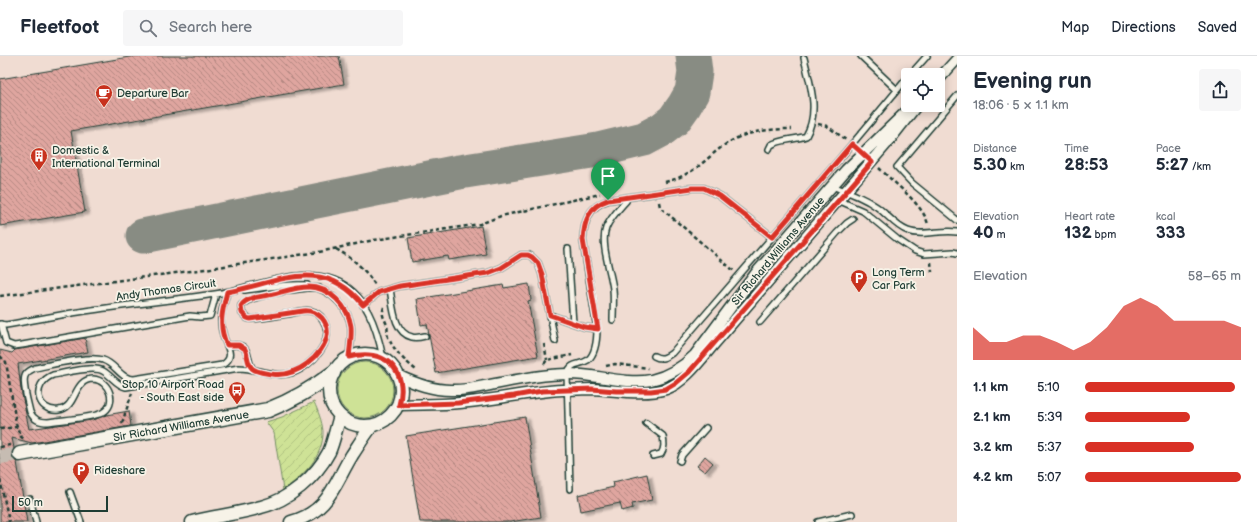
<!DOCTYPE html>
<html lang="en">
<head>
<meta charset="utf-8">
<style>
	body { margin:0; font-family:"Balsamiq Sans",sans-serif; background:#f6f6f7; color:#1f2937; height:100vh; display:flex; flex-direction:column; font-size:15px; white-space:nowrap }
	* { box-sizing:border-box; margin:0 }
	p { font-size:13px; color:#747a83 }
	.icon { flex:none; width:22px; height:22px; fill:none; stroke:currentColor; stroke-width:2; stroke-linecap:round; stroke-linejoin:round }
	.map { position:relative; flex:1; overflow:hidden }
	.panel { display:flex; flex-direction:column; background:#fff; width:300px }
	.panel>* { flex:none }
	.controls { position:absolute; left:901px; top:12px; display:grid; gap:8px }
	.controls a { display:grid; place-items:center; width:44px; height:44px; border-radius:4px; background:#fff; box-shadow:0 2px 10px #0003; font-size:20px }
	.scale { position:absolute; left:12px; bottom:10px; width:96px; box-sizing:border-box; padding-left:4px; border:2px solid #1f3d34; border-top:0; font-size:11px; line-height:14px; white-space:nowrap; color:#1f3d34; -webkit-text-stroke:3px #f7f3e8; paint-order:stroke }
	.pin { position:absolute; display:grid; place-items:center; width:34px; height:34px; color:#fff; margin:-41px -17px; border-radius:50% 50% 50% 0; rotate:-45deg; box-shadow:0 0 4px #0007 }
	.pin .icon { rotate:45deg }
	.round { display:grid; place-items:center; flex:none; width:42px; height:42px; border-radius:4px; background:#f6f6f7 }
	.overview { display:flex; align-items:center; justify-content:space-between; height:68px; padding:0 16px }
	h1 { font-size:22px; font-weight:600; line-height:30px }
	.stats { display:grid; grid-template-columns:repeat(3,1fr); gap:6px; height:68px; padding:4px 16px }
	.stats div { display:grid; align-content:center }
	.stats b { font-size:17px; font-weight:600 }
	.stats small { font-size:11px; font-weight:400 }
	.stats p { font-size:11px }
	.chart { height:112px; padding:8px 16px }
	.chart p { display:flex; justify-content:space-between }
	.chart svg { width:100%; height:72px; margin-top:4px; fill:#d93025; opacity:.7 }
	ul { padding:0 16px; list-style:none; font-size:13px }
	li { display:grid; grid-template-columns:64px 48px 1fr; align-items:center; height:30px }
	li i { height:10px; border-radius:5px; background:#d93025 }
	header { display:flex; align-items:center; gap:24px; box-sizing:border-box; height:56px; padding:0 20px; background:#fff; border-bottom:1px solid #e0e1e3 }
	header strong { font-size:19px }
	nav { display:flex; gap:22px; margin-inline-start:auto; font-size:14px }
	.search { width:280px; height:36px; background:#f6f6f7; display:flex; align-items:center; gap:10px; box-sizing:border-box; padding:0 14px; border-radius:4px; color:#747a83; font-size:15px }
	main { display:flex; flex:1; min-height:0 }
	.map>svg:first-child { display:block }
	.grass { fill:#cee296; stroke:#769065 }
	.garden { fill:url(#garden-furrows); stroke:#769065 }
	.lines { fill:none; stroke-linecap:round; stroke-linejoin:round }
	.taxiway { stroke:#888c83; stroke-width:35 }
	.building { fill:url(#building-back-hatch); stroke:#1f3d34; filter:url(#shadow) }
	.secondary-tunnel { stroke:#c6bcb2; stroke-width:14; stroke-dasharray:14 7; stroke-linecap:butt }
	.service-casing { stroke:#1f3d34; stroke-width:8 }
	.minor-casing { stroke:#1f3d34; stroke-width:13 }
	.tertiary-casing { stroke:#1f3d34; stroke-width:15 }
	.secondary-casing { stroke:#1f3d34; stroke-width:17 }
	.path { stroke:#1f3d34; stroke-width:2.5; stroke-dasharray:4 3; stroke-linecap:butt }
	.service { stroke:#f7f3e8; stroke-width:5 }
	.minor { stroke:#f7f3e8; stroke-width:10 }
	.tertiary { stroke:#f7f3e8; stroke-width:12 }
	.secondary { stroke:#f7f3e8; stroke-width:14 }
	.route-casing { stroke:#fff; stroke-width:8 }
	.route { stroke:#d93025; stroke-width:5 }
	.labels { text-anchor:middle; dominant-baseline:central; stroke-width:3.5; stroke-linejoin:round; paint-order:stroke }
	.poi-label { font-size:11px; fill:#1f3d34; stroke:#f7f3e8; text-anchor:start }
	.street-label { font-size:11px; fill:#1f3d34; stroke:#f7f3e8 }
</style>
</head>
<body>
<header>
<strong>Fleetfoot</strong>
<div class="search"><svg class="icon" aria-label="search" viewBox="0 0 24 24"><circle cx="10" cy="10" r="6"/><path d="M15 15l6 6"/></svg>Search here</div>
<nav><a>Map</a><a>Directions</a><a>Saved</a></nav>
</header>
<main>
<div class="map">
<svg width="957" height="466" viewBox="0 0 957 466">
	<defs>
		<pattern id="garden-furrows" width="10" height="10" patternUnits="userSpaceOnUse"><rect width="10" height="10" fill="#cee296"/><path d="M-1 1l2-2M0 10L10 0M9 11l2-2" fill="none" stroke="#b0c382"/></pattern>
		<pattern id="building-back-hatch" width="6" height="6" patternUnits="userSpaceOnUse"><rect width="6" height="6" fill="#dfa59f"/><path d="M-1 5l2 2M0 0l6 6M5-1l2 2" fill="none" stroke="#b48882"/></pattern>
		<filter id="shadow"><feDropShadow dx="4.5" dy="2.5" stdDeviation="1" flood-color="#0004"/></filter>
	</defs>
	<rect width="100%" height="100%" fill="#f0dcd2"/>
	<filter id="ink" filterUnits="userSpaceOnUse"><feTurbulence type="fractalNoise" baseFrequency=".025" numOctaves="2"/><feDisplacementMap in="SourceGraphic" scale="8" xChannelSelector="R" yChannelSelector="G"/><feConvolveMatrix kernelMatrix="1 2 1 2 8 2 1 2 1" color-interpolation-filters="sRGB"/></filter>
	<g filter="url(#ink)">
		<path class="grass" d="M337 334a28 28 0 1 1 56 0a28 28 0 1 1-56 0Z"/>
		<path class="garden" d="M314,346c4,9 8,19 9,29 1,26 -21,46 -40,59l-9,-57 -8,-11 16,-5z"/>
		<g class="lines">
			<path class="taxiway" d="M143,180l316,-64 139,-22 46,-11 17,-9 13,-10 10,-14 8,-14 3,-20 -2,-16"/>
		</g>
		<path class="building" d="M135,0h204l5,28 -273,47 14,81 -85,14v-147z
			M481,170l5,28 -37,6 -1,-4 -36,6 -4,-24z
			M529,228l2,16 -3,1 10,55 -102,17 -9,-49 -6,1 -4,-26 86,-14 1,3z
			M85,282l3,14 -70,12 3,25 8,40 63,-9 14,-5 23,-4 2,15 -99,17 -20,-5 2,10 -2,7 1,4 4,3 10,60h-27v-172l12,3 3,-3z
			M525,361l16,100 -31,5h-90l-14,-86z
			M705,400l8,7 -8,9 -8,-6z
			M647,418l5,26 -20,4 1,4 -11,3 -2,-8 -39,8 -3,-16 36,-8 -1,-5z"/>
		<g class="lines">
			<path class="secondary-tunnel" d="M0,401l20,-3"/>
			<g class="service-casing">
				<path id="service" d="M861,0l36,34
					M910,19l17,-19
					M957,40l-60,71 15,16 45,37
					M769,93l2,-4c10,-6 24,-5 35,-9 14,-25 4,-52 -2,-78
					M832,130c16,6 31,11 45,21 10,7 19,20 31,24 15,6 33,-2 49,1
					M838,144l25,11 34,28 18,12 9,3 29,-2 4,1
					M568,193l5,74
					M317,232c16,5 31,20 34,38 1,10 -1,21 -2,31
					M390,233c3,15 3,44 22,48 3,1 9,0 13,-1
					M245,234c21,-2 41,-7 62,-5
					M227,236c-2,9 -6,18 -6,28 0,6 1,12 3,18 4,10 11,20 -2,27l-88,14c-14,0 -18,-15 -31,-19 -14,-5 -52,5 -68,8 -4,2 -8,3 -10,8 -3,7 3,27 5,36 4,8 9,10 18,10 12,-2 44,-4 54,-9 16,-8 8,-33 -9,-34 -20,0 -16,29 -34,31 -22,3 -29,-26 -6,-35 12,-2 40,-10 50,-4 9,5 13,14 23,16l113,-19c18,0 34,10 52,5 19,-5 46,-33 32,-53 -3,-5 -6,-8 -12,-9 -6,-1 -12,0 -18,2 -14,2 -28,5 -42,6l-4,-1 -5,-5 -1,-7c6,-11 65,-19 78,-18
					M363,249l16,-13 21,-6 88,-13 13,-5 20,-13h8l3,2 6,6 4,11 13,67
					M550,259l34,12 13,2
					M613,264c0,-10 1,-21 0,-31 -2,-17 -13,-45 -7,-61 4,-10 13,-19 20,-27
					M760,266l77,-89 10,-10 6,-4
					M0,268l6,1c28,-5 57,-11 86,-15 41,-6 82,-10 123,-16 37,-5 82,-28 119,-14 32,12 43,48 49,78
					M1,268l5,19 8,3 8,-1 168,-29 10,1 10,-1 6,-22
					M227,289c5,1 10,-1 14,1 9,3 6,17 12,23
					M654,300c7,4 11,2 18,-3 54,-63 109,-126 164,-190 24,-28 48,-57 72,-86
					M646,367l17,13c1,7 2,12 -2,18l-8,2
					M680,405l2,-6 24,-27
					M570,433l-3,-115c5,-13 12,-8 21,-14 8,-7 9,-21 9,-31l-14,-89c1,-19 6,-34 26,-40l83,-12h12l16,8 52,41
					M70,436l11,30
					M30,443l6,23
					M818,466l34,-8"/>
			</g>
			<g class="minor-casing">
				<path id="minor" d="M938,24l19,-21
					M399,320c17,8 33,14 52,14 13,1 27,-3 39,-5 26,-5 53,-11 79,-11 25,0 58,11 82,6 17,-4 32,-13 44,-25l62,-83 89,-102 60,-58
					M399,349c20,-1 41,0 61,-2 34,-3 68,-11 102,-13 10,0 21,-1 31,-1 22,1 51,7 73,0 18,-6 36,-31 48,-45l174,-202 29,-37"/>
			</g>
			<g class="tertiary-casing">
				<path id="tertiary" d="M329 334a36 36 0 1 1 72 0a36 36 0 1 1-72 0Z
					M192,466c23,-6 47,-8 69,-15 28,-7 55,-30 68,-55 5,-11 7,-24 11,-36
					M291,466c38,-10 43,-38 61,-67 6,-9 12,-19 19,-28"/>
			</g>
			<g class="secondary-casing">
				<path id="secondary" d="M20,398l248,-44c23,-9 44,-21 65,-37"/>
			</g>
			<path class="path" d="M818,68l9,2 19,14
				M879,112c14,14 46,38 49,57
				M665,126c7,-2 15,-4 21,-8 15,-7 26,-21 40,-30 20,-13 43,-15 66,-15
				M659,146l1,5 74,64
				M336,193c19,11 27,18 40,37
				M931,206l1,10
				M0,240l191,-25 128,-19 55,-12 106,-16 21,-8 99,-22
				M384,251c-3,9 0,10 3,18 1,4 0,9 1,12 6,14 17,24 28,33
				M544,288l3,16
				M0,300l6,6 10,61 4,13 5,4
				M544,308l3,-4 25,-5
				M606,310l9,-2 33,4
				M122,367l10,-30
				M0,373l17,-2
				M0,391l10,-2
				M0,423l9,43"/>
			<use href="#service" class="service"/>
			<use href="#minor" class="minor"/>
			<use href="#tertiary" class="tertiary"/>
			<use href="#secondary" class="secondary"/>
		</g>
	</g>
	<g class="lines" filter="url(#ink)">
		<g class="route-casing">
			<path id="route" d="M852,88l20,18 -183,210 -13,11 -10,6 -15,2h-35l-24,-2 -50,2 -28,5 -56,7 -59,2c10,-35 -15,-58 -50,-48 1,-10 3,-21 2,-31 -3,-20 -22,-39 -42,-39 -13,0 -27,5 -40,8 -9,2 -23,2 -28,11l1,7 5,5 3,1 53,-8c8,-1 13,1 19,7 17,20 -11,48 -30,54 -7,3 -14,3 -21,2 -6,-1 -17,-2 -20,-7 -4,-5 -3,-12 -6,-18l-6,-4h-12c-9,-18 -5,-34 0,-53 50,-9 97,-37 136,13l16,-13 21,-6 88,-13 13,-5 20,-13h7l4,2 6,6 4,11 8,41 34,12 14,2 -15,-89c1,-19 6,-34 25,-40l84,-12h12l16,8 52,41z"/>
		</g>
		<use href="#route" class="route"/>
	</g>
	<defs>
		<g id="cafe-pin" transform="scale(0.9)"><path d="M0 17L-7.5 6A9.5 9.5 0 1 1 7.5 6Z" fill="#c8321e" stroke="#f7f3e8"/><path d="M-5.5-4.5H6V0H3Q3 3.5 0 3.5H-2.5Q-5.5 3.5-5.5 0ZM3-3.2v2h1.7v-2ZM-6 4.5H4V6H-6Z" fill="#fff"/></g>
		<g id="building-pin" transform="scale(0.9)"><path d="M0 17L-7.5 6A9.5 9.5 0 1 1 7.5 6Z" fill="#c8321e" stroke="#f7f3e8"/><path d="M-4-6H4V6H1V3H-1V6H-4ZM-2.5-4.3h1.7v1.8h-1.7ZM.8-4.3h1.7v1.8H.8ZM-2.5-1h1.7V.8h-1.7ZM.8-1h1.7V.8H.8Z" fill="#fff"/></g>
		<g id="parking-pin" transform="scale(0.9)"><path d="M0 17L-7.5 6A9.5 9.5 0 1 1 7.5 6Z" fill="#c8321e" stroke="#f7f3e8"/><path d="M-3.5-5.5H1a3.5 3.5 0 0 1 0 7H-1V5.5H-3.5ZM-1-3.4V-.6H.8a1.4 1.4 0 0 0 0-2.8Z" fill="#fff"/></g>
		<g id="bus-pin" transform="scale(0.9)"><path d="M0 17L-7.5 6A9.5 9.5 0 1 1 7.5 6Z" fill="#c8321e" stroke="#f7f3e8"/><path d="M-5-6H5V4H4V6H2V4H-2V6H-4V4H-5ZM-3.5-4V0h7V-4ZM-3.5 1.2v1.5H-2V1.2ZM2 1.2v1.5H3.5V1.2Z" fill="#fff"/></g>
	</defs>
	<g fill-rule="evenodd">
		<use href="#cafe-pin" x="104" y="37"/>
		<use href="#building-pin" x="39" y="100"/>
		<use href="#parking-pin" x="859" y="222"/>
		<use href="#bus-pin" x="237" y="334"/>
		<use href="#parking-pin" x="81" y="414"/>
	</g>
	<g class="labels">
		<g class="poi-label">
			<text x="117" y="37">Departure Bar</text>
			<text x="52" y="94">Domestic &amp;<tspan x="52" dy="13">International Terminal</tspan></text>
			<text x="872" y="216">Long Term<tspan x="872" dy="13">Car Park</tspan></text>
			<text x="224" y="328" text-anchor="end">Stop 10 Airport Road<tspan x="224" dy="13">- South East side</tspan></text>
			<text x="94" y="414">Rideshare</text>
		</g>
		<g class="street-label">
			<text transform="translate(778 195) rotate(-50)">Sir Richard Williams Avenue</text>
			<text transform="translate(166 234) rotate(-8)">Andy Thomas Circuit</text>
			<text transform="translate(181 370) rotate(-10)">Sir Richard Williams Avenue</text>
		</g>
	</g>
</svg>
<div class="controls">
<a><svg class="icon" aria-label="locate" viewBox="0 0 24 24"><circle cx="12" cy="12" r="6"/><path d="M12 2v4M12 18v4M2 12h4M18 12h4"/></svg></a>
</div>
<div class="scale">50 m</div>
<div class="pin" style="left:608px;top:144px;background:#1e9e55"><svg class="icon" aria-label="arrive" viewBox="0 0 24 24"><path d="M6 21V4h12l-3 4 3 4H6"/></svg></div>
</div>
<section class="panel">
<div class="overview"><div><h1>Evening run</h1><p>18:06 · 5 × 1.1 km</p></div><a class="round"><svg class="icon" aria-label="share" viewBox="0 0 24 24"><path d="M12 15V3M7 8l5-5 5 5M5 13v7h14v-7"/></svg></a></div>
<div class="stats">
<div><p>Distance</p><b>5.30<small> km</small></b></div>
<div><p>Time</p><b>28:53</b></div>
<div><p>Pace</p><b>5:27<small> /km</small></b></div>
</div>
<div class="stats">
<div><p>Elevation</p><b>40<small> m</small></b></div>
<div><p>Heart rate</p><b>132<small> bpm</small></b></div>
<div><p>kcal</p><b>333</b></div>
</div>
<div class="chart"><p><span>Elevation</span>58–65 m</p>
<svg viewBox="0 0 160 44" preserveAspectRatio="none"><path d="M0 44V24L10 33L20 33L30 29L40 29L50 33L60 38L70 33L80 24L90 11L100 6L110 11L120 20L130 20L140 20L150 20L160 24V44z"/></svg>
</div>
<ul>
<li><b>1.1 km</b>5:10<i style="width:96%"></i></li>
<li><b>2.1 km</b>5:39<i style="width:67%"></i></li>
<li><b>3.2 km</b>5:37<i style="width:70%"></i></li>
<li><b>4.2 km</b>5:07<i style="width:100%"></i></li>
</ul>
</section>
</main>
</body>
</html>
